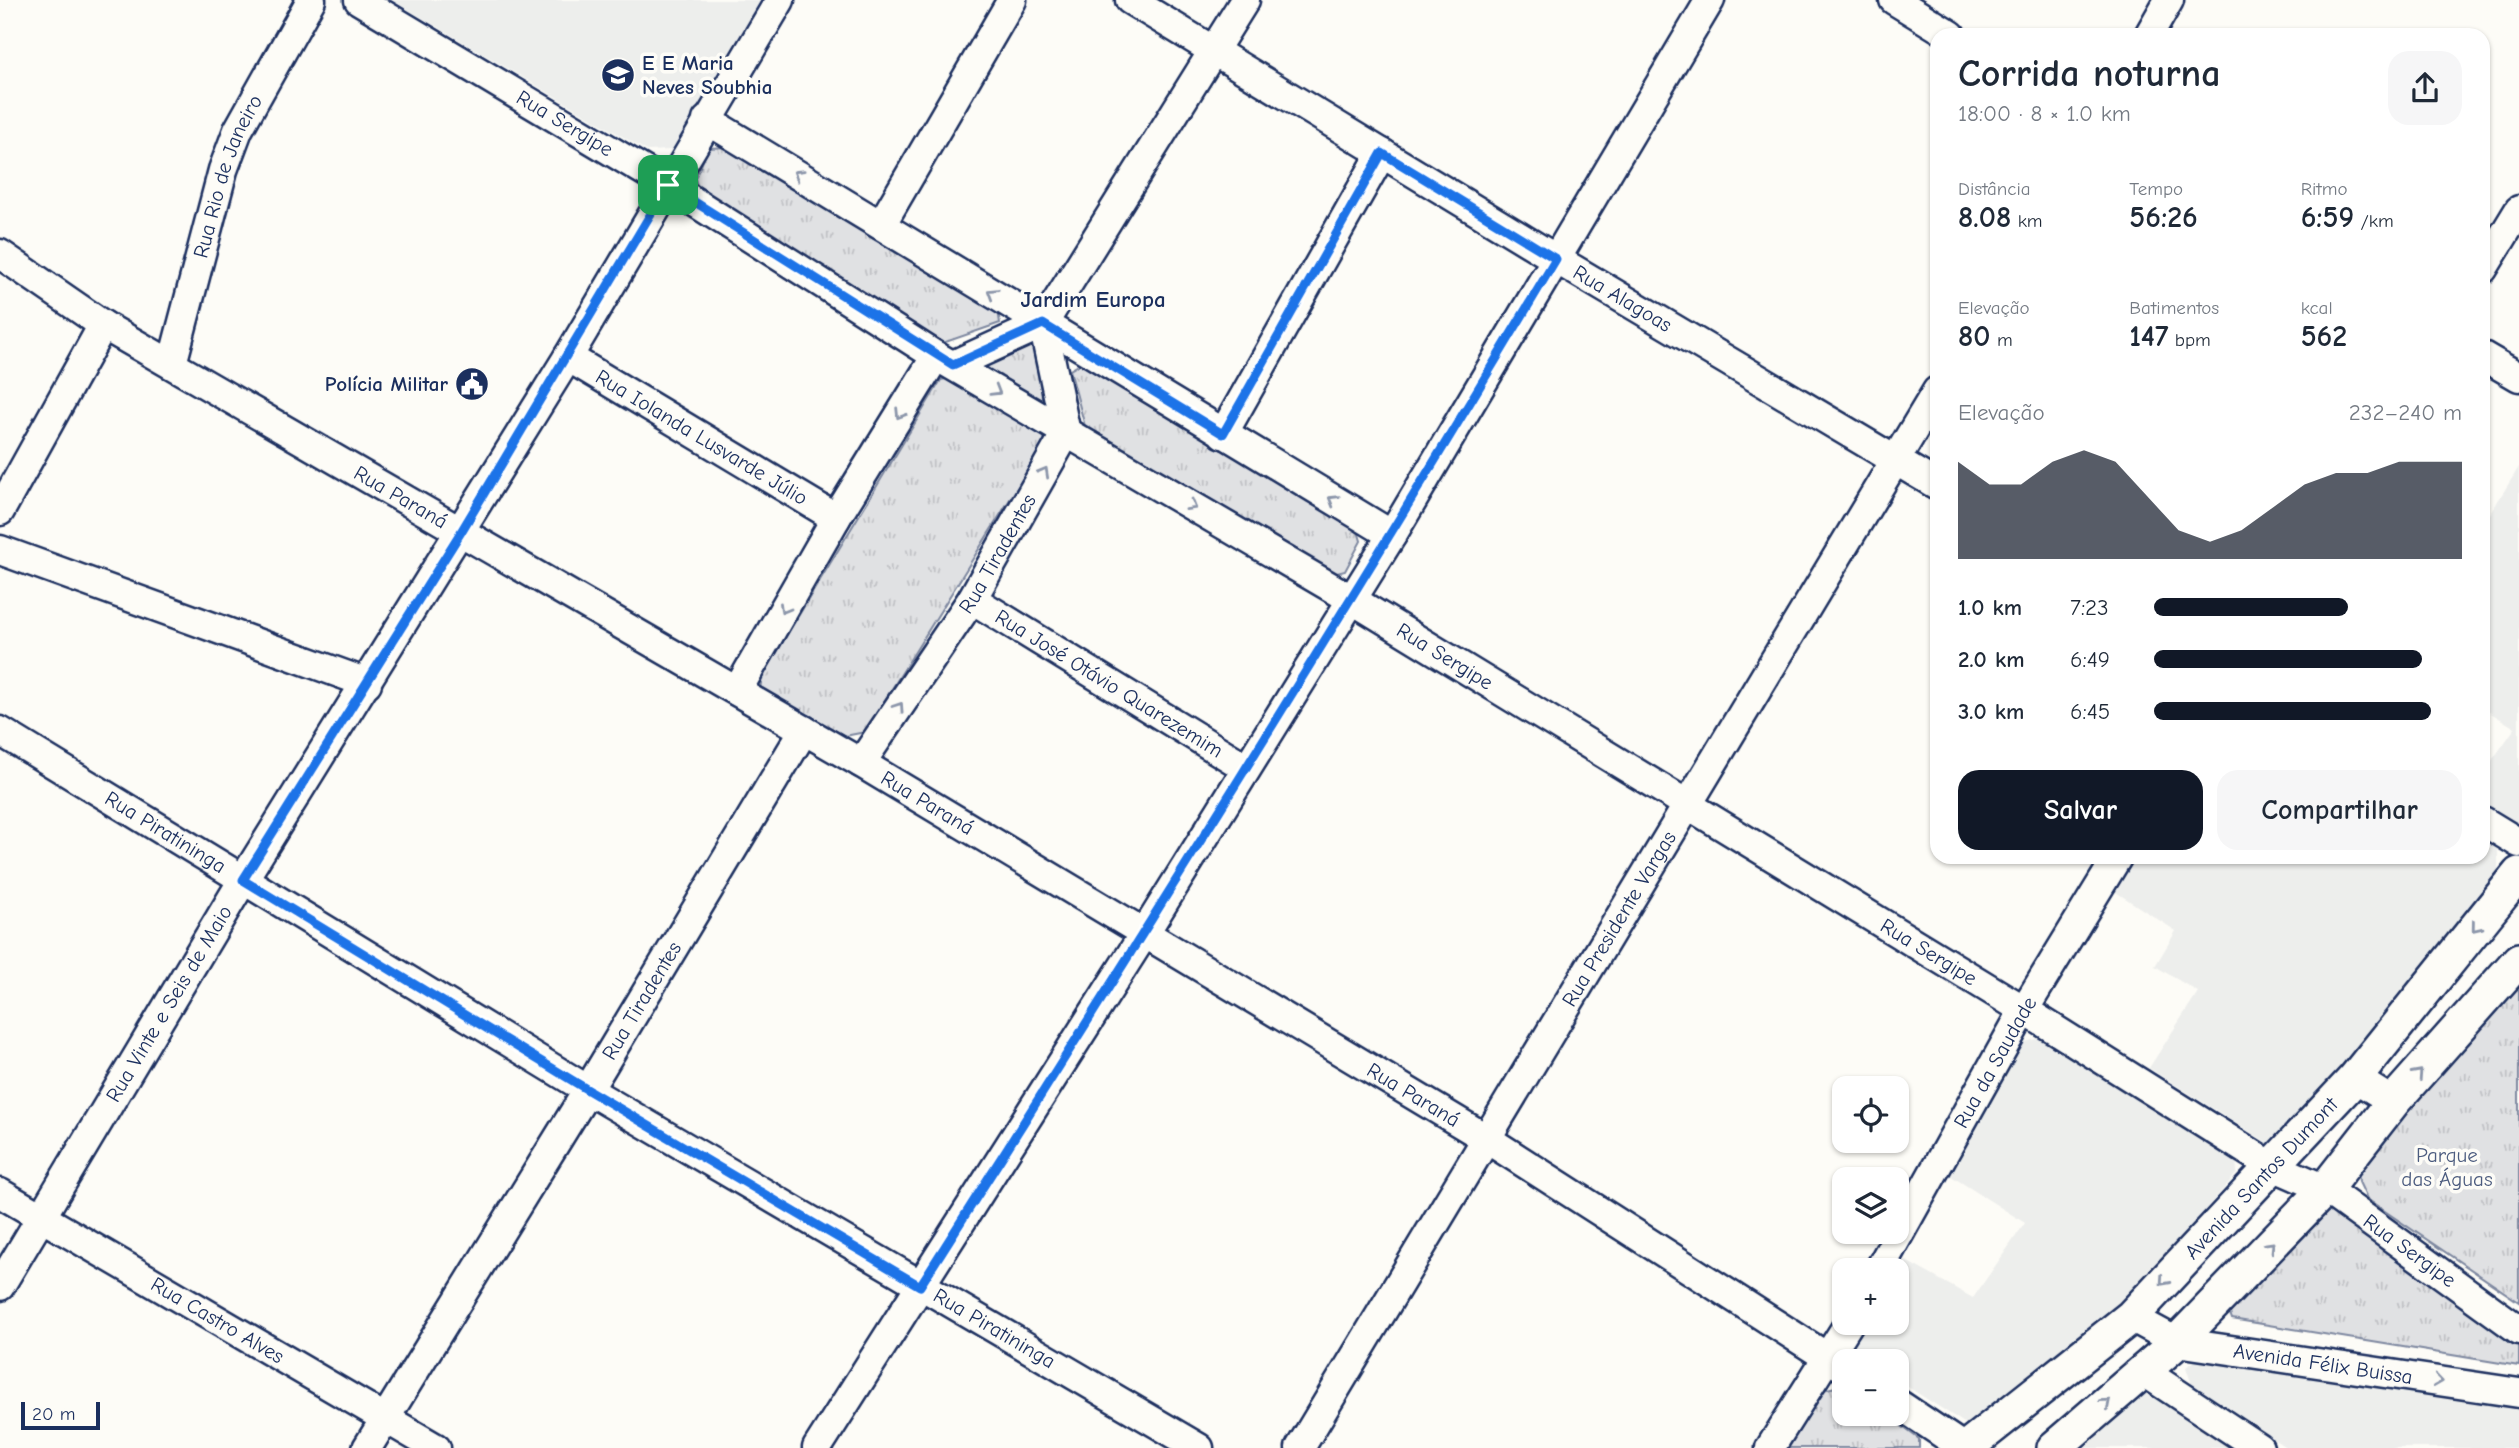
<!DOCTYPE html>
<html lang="pt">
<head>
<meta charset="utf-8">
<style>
	body { margin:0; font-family:"Comic Neue",sans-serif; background:#f6f6f7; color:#1f2937; height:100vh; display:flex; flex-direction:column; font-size:26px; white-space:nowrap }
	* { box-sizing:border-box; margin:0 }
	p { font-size:23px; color:#747a83 }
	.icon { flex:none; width:38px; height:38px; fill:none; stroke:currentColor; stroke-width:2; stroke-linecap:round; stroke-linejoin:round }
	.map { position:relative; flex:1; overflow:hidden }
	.panel { position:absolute; left:1930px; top:28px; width:560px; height:836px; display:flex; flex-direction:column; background:#fff; border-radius:21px; box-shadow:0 2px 5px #0004 }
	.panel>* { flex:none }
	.fabs { position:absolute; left:1832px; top:1076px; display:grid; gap:14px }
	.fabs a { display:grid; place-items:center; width:77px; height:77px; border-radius:14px; background:#fff; box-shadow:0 2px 5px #0004; font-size:35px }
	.scale { position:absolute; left:21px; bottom:18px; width:79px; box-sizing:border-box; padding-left:7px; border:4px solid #1b2f5e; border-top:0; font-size:19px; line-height:24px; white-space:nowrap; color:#1b2f5e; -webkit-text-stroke:5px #fdfcf7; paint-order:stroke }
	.pin { position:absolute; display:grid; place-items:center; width:60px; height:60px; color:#fff; margin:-30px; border-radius:14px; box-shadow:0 4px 10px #0006 }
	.round { display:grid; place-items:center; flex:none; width:74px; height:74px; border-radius:21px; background:#f6f6f7 }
	.head { display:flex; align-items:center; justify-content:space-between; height:119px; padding:0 28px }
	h1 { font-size:38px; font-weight:600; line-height:52px }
	.figures { display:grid; grid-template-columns:repeat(3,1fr); gap:10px; height:119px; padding:7px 28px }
	.figures div { display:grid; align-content:center }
	.figures b { font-size:30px; font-weight:600 }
	.figures small { font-size:19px; font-weight:400 }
	.figures p { font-size:19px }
	.chart { height:196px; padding:14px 28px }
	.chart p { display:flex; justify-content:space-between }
	.chart svg { width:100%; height:126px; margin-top:7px; fill:#111827; opacity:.7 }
	.primary-button { display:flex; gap:14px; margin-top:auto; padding:14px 28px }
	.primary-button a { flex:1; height:80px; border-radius:21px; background:#111827; color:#fff; font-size:28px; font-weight:600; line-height:80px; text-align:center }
	.primary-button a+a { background:#f6f6f7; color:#1f2937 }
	ul { padding:0 28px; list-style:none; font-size:23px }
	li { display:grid; grid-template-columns:112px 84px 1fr; align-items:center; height:52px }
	li i { height:18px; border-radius:9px; background:#111827 }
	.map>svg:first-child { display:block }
	.built { fill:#edeeec }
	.park { fill:url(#park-tufts); stroke:#7e88a0; stroke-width:2 }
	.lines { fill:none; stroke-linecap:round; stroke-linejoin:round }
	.minor-casing { stroke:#1b2f5e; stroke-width:33 }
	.tertiary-casing { stroke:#1b2f5e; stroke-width:38 }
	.minor { stroke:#fdfcf7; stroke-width:28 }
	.tertiary { stroke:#fdfcf7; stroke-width:33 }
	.oneway { stroke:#8c96aa }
	.route-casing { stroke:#fff; stroke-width:14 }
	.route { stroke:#1a73e8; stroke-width:9 }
	.labels { text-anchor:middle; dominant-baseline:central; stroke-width:7; stroke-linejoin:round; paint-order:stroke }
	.poi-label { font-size:21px; font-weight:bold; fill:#1b2f5e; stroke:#fdfcf7; text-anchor:start }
	.street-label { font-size:21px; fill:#1b2f5e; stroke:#fdfcf7 }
	.park-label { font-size:21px; fill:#4c5c7f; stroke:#fdfcf7 }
	.neighbourhood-label { font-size:23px; font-weight:bold; fill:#1b2f5e; stroke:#fdfcf7 }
</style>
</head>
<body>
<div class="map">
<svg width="2519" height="1448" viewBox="0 0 2519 1448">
	<defs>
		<pattern id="park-tufts" width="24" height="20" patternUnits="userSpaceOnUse" patternTransform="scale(1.75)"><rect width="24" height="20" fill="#e0e1e3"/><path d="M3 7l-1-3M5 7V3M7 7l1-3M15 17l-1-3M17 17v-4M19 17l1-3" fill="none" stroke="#c0c1c5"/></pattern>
	</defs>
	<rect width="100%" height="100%" fill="#fdfcf7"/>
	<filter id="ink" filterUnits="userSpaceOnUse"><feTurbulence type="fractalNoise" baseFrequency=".0143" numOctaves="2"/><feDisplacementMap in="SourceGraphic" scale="14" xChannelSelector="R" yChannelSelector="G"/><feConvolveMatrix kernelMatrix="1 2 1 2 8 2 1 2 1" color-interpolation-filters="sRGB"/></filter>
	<g filter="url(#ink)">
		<path class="built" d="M392,0h369l-89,150 -25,1z
			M2519,467v358l-36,-22v-30l32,-45 -32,-20v-183z
			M2483,841l15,9v23l-159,196 -68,76 -122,-77 49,-76 -43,-26 21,-35 -65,-42 20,-31h352z
			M2045,1037l191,120 1,16 -118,136 -139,113 -14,2 -69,-44v-18l-30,-1 -9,-5 -5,-20 8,-13h36v-53h-6l8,-13 74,41 52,-75 -77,-49 77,-132z
			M2205,1354l314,42v52h-232l-95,-63 -6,-18z
			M2135,1389h16l89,59h-171z"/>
		<path class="park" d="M727,147l271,163 2,13 -60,21 -240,-148 -5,-18 14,-30z
			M1036,343l6,55 -5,7 -56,-39z
			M1082,363l274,161 5,17 -16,30 -16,4 -242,-141 -17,-64z
			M955,377l88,52 2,14 -180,289 -20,4 -85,-46 2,-14 179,-296z
			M2519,977v325l-152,-103 -8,-17 -1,-18z
			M2324,1210l10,3 185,123v30l-287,-47 -4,-11z
			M1844,1385v29h41l34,25v9h-132l36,-58z"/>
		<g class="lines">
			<g class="minor-casing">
				<g id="minor">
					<path id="s1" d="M359,0l309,185 268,171 415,243 673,411 246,155 55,24 194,141"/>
					<path id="s2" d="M1130,0l426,259 381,226"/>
					<path d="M1894,0l57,35"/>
					<path d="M2149,35l20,-35"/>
					<path d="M707,120l685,415"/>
					<path d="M881,225l131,-225"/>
					<path id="s3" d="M0,254l103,71 758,438 626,376 357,229"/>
					<path d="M2483,269l36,-59"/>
					<path d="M2483,356l36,21"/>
					<path id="s4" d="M568,357l268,161"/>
					<path id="s5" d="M172,364l51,-194 15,-40 73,-130"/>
					<path d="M953,365l90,-41 202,-324"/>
					<path d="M1223,434l159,-281"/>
					<path d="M0,511l103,-186"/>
					<path d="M0,550l367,133"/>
					<path id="s6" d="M972,599l273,168"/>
					<path d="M737,691l99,-173 100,-162"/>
					<path id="s7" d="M0,731l588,359 611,358"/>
					<path id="s8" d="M861,763l111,-164 94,-166 -23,-109"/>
					<path d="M2483,821l36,22"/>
					<path d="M2355,1078l38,24"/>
					<path id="s9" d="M0,1193l436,255"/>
					<path id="s10" d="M1879,1270l145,-260 93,-152"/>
					<path id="s11" d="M0,1286l243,-406 325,-523 212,-357"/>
					<path id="s12" d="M2131,1317l46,25 342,51"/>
					<path d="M2143,1371l116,77"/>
					<path d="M1897,1403l67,45"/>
					<path id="s13" d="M367,1448l221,-358 216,-360"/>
					<path d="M817,1448l327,-514 248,-399 318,-535"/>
					<path id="s14" d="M1300,1448l637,-1057"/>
					<path d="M1770,1448l79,-125"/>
				</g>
			</g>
			<g class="tertiary-casing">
				<g id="tertiary">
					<path id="s15" d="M1966,1448l165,-131 224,-239 164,-204"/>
					<path d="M2054,1448l123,-106 148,-153 68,-87 126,-142"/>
				</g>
			</g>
			<use href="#minor" class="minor"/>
			<use href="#tertiary" class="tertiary"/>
		</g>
		<defs><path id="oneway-chevron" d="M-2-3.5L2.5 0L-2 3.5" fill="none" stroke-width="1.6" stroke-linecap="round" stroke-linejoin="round" transform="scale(1.75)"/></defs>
		<g class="oneway">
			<use href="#oneway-chevron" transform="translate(798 174) rotate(-149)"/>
			<use href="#oneway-chevron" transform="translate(992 293) rotate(-148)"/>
			<use href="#oneway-chevron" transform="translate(996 391) rotate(31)"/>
			<use href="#oneway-chevron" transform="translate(900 414) rotate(122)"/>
			<use href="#oneway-chevron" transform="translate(1044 472) rotate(-61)"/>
			<use href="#oneway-chevron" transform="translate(1333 500) rotate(-149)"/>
			<use href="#oneway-chevron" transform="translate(1192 506) rotate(30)"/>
			<use href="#oneway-chevron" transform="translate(784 609) rotate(120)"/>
			<use href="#oneway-chevron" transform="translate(899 707) rotate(-56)"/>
			<use href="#oneway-chevron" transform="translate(2476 927) rotate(129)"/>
			<use href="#oneway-chevron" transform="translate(2418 1074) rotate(-48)"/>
			<use href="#oneway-chevron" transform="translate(2270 1246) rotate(-46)"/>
			<use href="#oneway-chevron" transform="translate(2164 1281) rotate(132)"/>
			<use href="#oneway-chevron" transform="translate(2438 1381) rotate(8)"/>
			<use href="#oneway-chevron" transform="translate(2106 1403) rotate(-41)"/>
		</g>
	</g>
	<g class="lines" filter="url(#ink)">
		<g class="route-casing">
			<path id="route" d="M1382,153l174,106c-206,346 -420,687 -636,1027l-332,-196 -345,-210 218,-348 207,-347 285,180 90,-41 180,110z"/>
		</g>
		<use href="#route" class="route"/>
	</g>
	<defs>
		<g id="school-disc" transform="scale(1.75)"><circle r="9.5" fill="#1b2f5e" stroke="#fdfcf7"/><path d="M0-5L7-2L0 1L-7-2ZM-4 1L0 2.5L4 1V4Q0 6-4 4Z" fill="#fff"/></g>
		<g id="civic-disc" transform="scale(1.75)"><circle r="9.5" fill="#1b2f5e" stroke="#fdfcf7"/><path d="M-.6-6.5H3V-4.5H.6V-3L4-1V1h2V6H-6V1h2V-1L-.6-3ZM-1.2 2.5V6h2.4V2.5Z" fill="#fff"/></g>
	</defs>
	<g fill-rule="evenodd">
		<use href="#school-disc" x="618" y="75"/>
		<use href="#civic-disc" x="472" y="384"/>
	</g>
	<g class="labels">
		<g class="poi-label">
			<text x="642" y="63">E E Maria<tspan x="642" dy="24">Neves Soubhia</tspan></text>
			<text x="448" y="384" text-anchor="end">Polícia Militar</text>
		</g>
		<g class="street-label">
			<text stroke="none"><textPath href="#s1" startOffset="240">Rua Sergipe</textPath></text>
			<text stroke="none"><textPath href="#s5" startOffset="196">Rua Rio de Janeiro</textPath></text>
			<text stroke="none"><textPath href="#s2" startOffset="576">Rua Alagoas</textPath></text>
			<text stroke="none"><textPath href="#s4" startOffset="156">Rua Iolanda Lusvarde Júlio</textPath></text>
			<text stroke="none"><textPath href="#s3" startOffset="469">Rua Paraná</textPath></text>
			<text stroke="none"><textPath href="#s8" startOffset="250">Rua Tiradentes</textPath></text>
			<text stroke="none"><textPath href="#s1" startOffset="1269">Rua Sergipe</textPath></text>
			<text stroke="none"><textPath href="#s6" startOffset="161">Rua José Otávio Quarezemim</textPath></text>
			<text stroke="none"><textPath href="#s3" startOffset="1078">Rua Paraná</textPath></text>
			<text stroke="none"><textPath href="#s7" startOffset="194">Rua Piratininga</textPath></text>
			<text stroke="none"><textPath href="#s14" startOffset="618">Rua Presidente Vargas</textPath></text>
			<text stroke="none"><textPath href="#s1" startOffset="1836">Rua Sergipe</textPath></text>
			<text stroke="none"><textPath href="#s13" startOffset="525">Rua Tiradentes</textPath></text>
			<text stroke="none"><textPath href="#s11" startOffset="329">Rua Vinte e Seis de Maio</textPath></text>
			<text stroke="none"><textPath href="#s10" startOffset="238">Rua da Saudade</textPath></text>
			<text stroke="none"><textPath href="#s3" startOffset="1645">Rua Paraná</textPath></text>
			<text stroke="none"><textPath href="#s15" startOffset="401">Avenida Santos Dumont</textPath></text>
			<text stroke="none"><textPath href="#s1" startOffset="2403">Rua Sergipe</textPath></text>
			<text stroke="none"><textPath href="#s9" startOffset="252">Rua Castro Alves</textPath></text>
			<text stroke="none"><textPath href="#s7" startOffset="1160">Rua Piratininga</textPath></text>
			<text stroke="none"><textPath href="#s12" startOffset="200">Avenida Félix Buissa</textPath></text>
		</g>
		<g class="park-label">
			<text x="2447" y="1155">Parque<tspan x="2447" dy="24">das Águas</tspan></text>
		</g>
		<g class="neighbourhood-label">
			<text x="1093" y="299">Jardim Europa</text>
		</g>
	</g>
</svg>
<div class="fabs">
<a><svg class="icon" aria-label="locate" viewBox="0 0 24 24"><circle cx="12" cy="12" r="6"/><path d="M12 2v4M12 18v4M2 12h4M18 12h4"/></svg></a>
<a><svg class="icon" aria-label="layers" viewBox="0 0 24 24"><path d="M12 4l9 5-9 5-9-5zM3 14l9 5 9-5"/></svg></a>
<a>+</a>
<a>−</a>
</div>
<div class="scale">20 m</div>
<div class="pin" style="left:668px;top:185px;background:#1e9e55"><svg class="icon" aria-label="arrive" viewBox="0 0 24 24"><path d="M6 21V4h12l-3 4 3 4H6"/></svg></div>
<section class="panel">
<div class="head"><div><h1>Corrida noturna</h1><p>18:00 · 8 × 1.0 km</p></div><a class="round"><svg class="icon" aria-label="share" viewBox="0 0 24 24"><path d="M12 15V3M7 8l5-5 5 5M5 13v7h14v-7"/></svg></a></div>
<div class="figures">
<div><p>Distância</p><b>8.08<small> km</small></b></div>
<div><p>Tempo</p><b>56:26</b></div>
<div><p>Ritmo</p><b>6:59<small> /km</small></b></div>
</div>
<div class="figures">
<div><p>Elevação</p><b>80<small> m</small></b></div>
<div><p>Batimentos</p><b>147<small> bpm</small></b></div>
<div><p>kcal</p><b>562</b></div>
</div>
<div class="chart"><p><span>Elevação</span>232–240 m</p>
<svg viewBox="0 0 160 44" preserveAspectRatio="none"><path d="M0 44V10L10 18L20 18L30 10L40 6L50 10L60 22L70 34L80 38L90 34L100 26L110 18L120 14L130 14L140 10L150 10L160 10V44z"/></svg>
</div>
<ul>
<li><b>1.0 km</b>7:23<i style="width:63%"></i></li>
<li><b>2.0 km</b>6:49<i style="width:87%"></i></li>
<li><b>3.0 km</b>6:45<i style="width:90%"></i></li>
</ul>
<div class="primary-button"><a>Salvar</a><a>Compartilhar</a></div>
</section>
</div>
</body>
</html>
